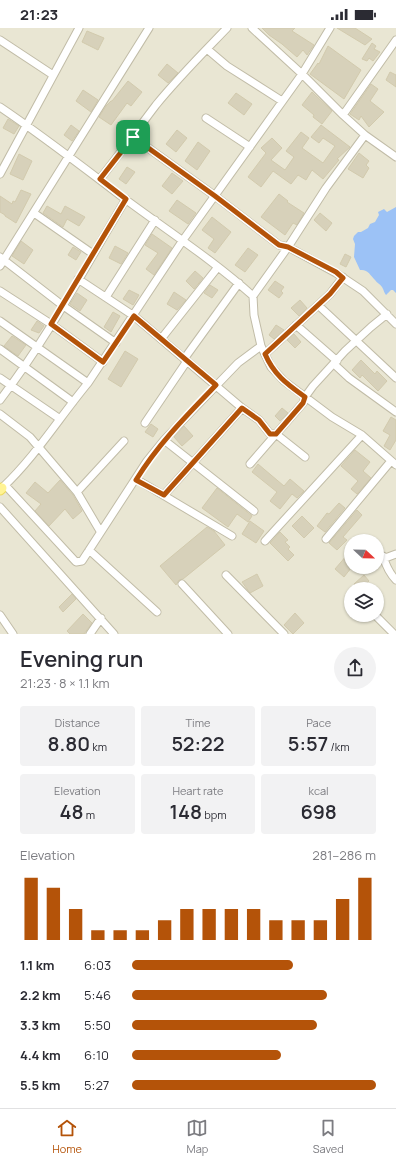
<!DOCTYPE html>
<html lang="en">
<head>
<meta charset="utf-8">
<style>
	body { margin:0; font-family:Manrope,sans-serif; background:#f2f2f3; color:#2b2b33; height:100vh; display:flex; flex-direction:column; font-size:15px; white-space:nowrap }
	* { box-sizing:border-box; margin:0 }
	p { font-size:13px; color:#7c7c81 }
	.icon { flex:none; width:22px; height:22px; fill:none; stroke:currentColor; stroke-width:2; stroke-linecap:round; stroke-linejoin:round }
	.map { position:relative; height:606px; overflow:hidden }
	.panel { display:flex; flex-direction:column; background:#fff; flex:1 }
	.panel>* { flex:none }
	.needle { width:26px; rotate:112deg }
	.controls { position:absolute; left:344px; top:506px; display:grid; gap:8px }
	.controls a { display:grid; place-items:center; width:40px; height:40px; border-radius:50%; background:#fff; box-shadow:0 1px 3px #0004; font-size:20px }
	.pin { position:absolute; display:grid; place-items:center; width:34px; height:34px; color:#fff; margin:-17px; border-radius:8px; box-shadow:0 2px 6px #0006 }
	.round { display:grid; place-items:center; flex:none; width:42px; height:42px; border-radius:21px; background:#f2f2f3 }
	.headline { display:flex; align-items:center; justify-content:space-between; height:68px; padding:0 20px }
	h1 { font-size:22px; font-weight:600; line-height:30px }
	.metrics { display:grid; grid-template-columns:repeat(3,1fr); gap:6px; height:68px; padding:4px 20px }
	.metrics div { display:grid; align-content:center; border-radius:4px; background:#f2f2f3; text-align:center }
	.metrics b { font-size:20px; font-weight:600 }
	.metrics small { font-size:11px; font-weight:400 }
	.metrics p { font-size:11px }
	.chart { height:112px; padding:8px 20px }
	.chart p { display:flex; justify-content:space-between }
	.chart svg { width:100%; height:72px; margin-top:4px; stroke:#b45309; stroke-width:6 }
	ul { padding:0 20px; list-style:none; font-size:13px }
	li { display:grid; grid-template-columns:64px 48px 1fr; align-items:center; height:30px }
	li i { height:10px; border-radius:5px; background:#b45309 }
	.status { display:flex; justify-content:space-between; align-items:center; height:28px; padding:0 20px; background:#fff; direction:ltr }
	.status svg { height:11px; fill:currentColor }
	.tab-bar { display:flex; justify-content:space-around; align-items:center; height:56px; border-top:1px solid #e1e1e2; background:#fff; font-size:11px; color:#7c7c81 }
	.tab-bar a { display:grid; justify-items:center; gap:2px }
	.tab-bar .on { color:#b45309 }
	.map>svg:first-child { display:block }
	.residential { fill:#e9e6d3; fill-rule:evenodd }
	.water { fill:#9cc2f6 }
	.building { fill:#d7d1ba; stroke:#d2caad }
	.lines { fill:none; stroke-linecap:round; stroke-linejoin:round }
	.minor-casing { stroke:#c1bca7; stroke-width:9 }
	.major-casing { stroke:#eedb5a; stroke-width:11 }
	.minor { stroke:#fff; stroke-width:7 }
	.major { stroke:#fff394; stroke-width:9 }
	.route-casing { stroke:#fff; stroke-width:8 }
	.route { stroke:#b45309; stroke-width:5 }
</style>
</head>
<body>
<div class="status"><b>21:23</b><svg viewBox="0 0 49 12"><path d="M0 12V9h3v3zM5 12V6h3v6zM10 12V3h3v9zM15 12V0h3v12zM26 1h20v11H26zM47 4h2v5h-2z"/></svg></div>
<div class="map">
<svg width="396" height="606" viewBox="0 0 396 606">
	<rect width="100%" height="100%" fill="#f4f2e6"/>
	<path class="residential" d="M0,0h396v606h-396zM351,513h26v26h-26zM351,561h26v26h-26z"/>
	<path class="water" d="M396,179v86l-3,-3h-2l-5,5c-2,-2 -2,-5 -4,-8 -2,-3 -5,-4 -7,-7 -5,-5 -7,-11 -15,-10l-6,-13 1,-13 -2,-5 1,-3 4,-4h3l7,-4 2,-4 5,-2 4,-7 -1,-3 6,-3 3,3z"/>
	<path class="building" d="M262,0h33l-3,3 22,14 -7,10 -4,-5 -6,7 -15,-13 -13,-9z
		M337,0h18l17,11 -7,6z
		M87,3l17,7 -6,12 -16,-8z
		M372,15l4,3 -2,3 6,3 -7,9 -4,-3 -2,3 -5,-2z
		M328,18l33,24 -17,29 -34,-25 8,-11 1,1z
		M167,36l11,9 -10,10 -10,-8z
		M390,44l6,3v12l-10,-7z
		M128,53l14,11 -11,14 -4,-3 -16,22 -12,-8 7,-11 5,-5h1z
		M371,56l7,5 -8,12 14,11 -15,15 -8,-11 -2,4 -9,-6z
		M83,62l15,10 -7,12 -15,-11z
		M312,64l20,19 -10,13 -9,-7 1,-2 -12,-10z
		M236,65l16,11 -8,11 -16,-12z
		M8,91l11,7 -5,8 -11,-6z
		M71,97l8,6 -7,10 -8,-6z
		M321,97l29,22 -13,12 2,1 -16,19 -11,-9 -6,10 -8,-5 -7,9 -18,-13 -12,16 -13,-10 18,-24 -5,-5 11,-10 10,10 -11,12 14,10 9,-13 -8,-6 15,-19 8,6 -7,10 21,15 12,-17 -12,-8 -4,5 -8,-6z
		M177,102l10,8 -11,14 -10,-8z
		M198,114l12,9 -13,19 -12,-9z
		M359,125l10,8 -3,4 3,3 -6,10 -15,-9z
		M19,126l13,7 -9,19 -13,-6z
		M127,139l8,5 -9,12 -7,-5z
		M172,145l11,8 -11,13 -10,-8z
		M21,162l10,4 -15,29 -11,-7v-1l-5,-3v-16l12,8 1,-3 2,1z
		M279,166l9,7 -1,1 17,11 -7,12 -4,-2 -8,12 -24,-18z
		M177,172l19,13 -8,11 -19,-13z
		M47,178l14,8 4,-8 20,11 -6,9 -12,-7 -4,8 -20,-14z
		M320,185l12,10 -6,8 -12,-11z
		M212,189l19,15 -16,21 -7,-5 6,-9 -12,-9z
		M152,206l20,14 -18,27 -8,-6 12,-16 -13,-8z
		M21,213l12,9 -9,14 -12,-8z
		M115,218l13,7 -7,11 -12,-6z
		M73,219l8,5 -5,8 -8,-5z
		M248,220l10,7 -13,17 -10,-7z
		M345,226l6,3 -5,10 -6,-3z
		M195,243l8,7 -9,11 -8,-8z
		M275,253l9,6 -3,4 2,2 -4,5 -11,-8z
		M210,257l8,5 -6,8 -8,-5z
		M129,262l10,5 -6,10 -10,-6z
		M174,264l12,8 -9,10 -10,-6z
		M77,265l10,7 -7,11 -10,-7z
		M300,272l7,8 -8,8 -8,-8z
		M113,284l7,4 -9,16 -7,-5z
		M37,293l7,5 -5,7 -8,-3z
		M276,297l8,5 -10,9 -5,-4z
		M294,306l7,8 -6,6 -8,-8z
		M12,308l14,9 -8,11 -14,-10z
		M125,323l13,8 -17,28 -13,-8z
		M361,332l14,14 2,-3 10,10 -9,10 -16,-16 -2,3 -8,-8z
		M282,380l6,5 -8,8 -5,-5z
		M391,389l5,3v20l-6,10 -6,-4 6,-11 -7,-4z
		M151,396l7,5 -5,8 -8,-5z
		M184,398l9,10 -11,10 -8,-9z
		M355,422l15,12 -7,9 8,7 -14,16 -6,-5 7,-8 -17,-15z
		M258,436l26,22 6,-7 14,12 -7,7 -5,-4 -12,15 -10,-8 7,-9 -25,-20z
		M60,452l13,15 9,16 -9,8 -8,-10 -16,17 -14,-15 6,-7 -15,-11 9,-11 13,11z
		M217,460l35,28 -4,6 -11,-8 -9,13 -26,-19z
		M339,475l6,5 -20,24 -8,-6 10,-13 2,1z
		M357,482l5,5 -19,22 4,3 -10,10 -8,-7z
		M302,488l12,12 -10,10 -12,-12z
		M250,493l14,10 -8,12 -14,-9z
		M207,499l7,4 11,14 -42,34 -4,1 -3,5 -16,-19z
		M280,504l8,8 -3,2 5,5 -2,2 6,6 -6,6 -18,-18z
		M347,527l4,4v9l-7,9 -9,-8z
		M257,546l6,12 -13,7 -8,-11z
		M364,547l5,6 -8,8h-3l-4,-5z
		M72,566l4,5 -13,13 -4,-5z
		M295,585l9,10 -11,11 -9,-9z
		M83,586l9,9 -8,11h-14l-3,-3z"/>
	<g class="lines">
		<g class="minor-casing">
			<path id="minor" d="M252,0l50,46 41,41 22,20 31,22
				M0,12l53,35
				M207,21l20,17 55,35
				M0,79c43,29 84,61 125,92 43,32 88,61 128,97l1,19 7,31 10,21 13,14 48,36 30,18 34,30
				M343,87l53,-75
				M206,90l44,29
				M133,109l82,59 64,49 9,2 48,26 27,18 33,33
				M0,146l79,-146
				M100,151c19,-24 37,-49 56,-74 22,-27 47,-52 71,-77
				M34,185l59,41
				M0,229l62,48 54,38
				M0,238l149,-238
				M78,251l56,37 108,92 17,12 11,14h6l29,23
				M0,263l51,33 52,38
				M253,268l35,-49 38,-59 39,-53
				M106,269l49,-77
				M318,277l78,73
				M0,293l88,62
				M296,297l41,36
				M161,311l57,-72
				M0,321l73,53
				M265,326l65,-60 13,-17
				M184,331l55,-76
				M334,336l15,14 47,34
				M0,350l60,41
				M0,372c48,-62 85,-133 126,-201
				M0,386l30,23 47,55 23,39
				M145,395l42,-62
				M164,412l90,71
				M250,436l53,-61 2,-6 8,-11 32,-35 26,-24 16,-13
				M136,451l96,57
				M5,457l71,77 6,-1 65,-100 17,-21 74,-77 23,-17
				M2,460c33,-31 57,-70 86,-105l95,-143 119,-166 28,-46
				M77,464l47,-51
				M164,467l78,-87
				M0,479l114,127
				M326,511l65,-78
				M265,513l97,-106
				M89,522l68,62
				M383,528c3,10 6,17 13,24
				M377,530l11,-1 8,-3
				M226,547l58,59
				M182,556l46,50
				M0,587l13,19
				M375,587l19,19
				M90,606l11,-16"/>
		</g>
		<g class="major-casing">
			<path id="major" d="M0,462l2,-2"/>
		</g>
		<use href="#minor" class="minor"/>
		<use href="#major" class="major"/>
	</g>
	<g class="lines">
		<g class="route-casing">
			<path id="route" d="M133,109l82,59 64,49 9,2 48,25 7,6 -13,16 -65,60c9,21 22,30 40,43l-2,6 -27,31h-6l-11,-14 -17,-12 -78,87 -28,-15c22,-36 51,-65 80,-95l-82,-69 -31,46 -52,-38 75,-125 -26,-20z"/>
		</g>
		<use href="#route" class="route"/>
	</g>
</svg>
<div class="controls">
<a><svg class="needle" viewBox="-14 -14 28 28"><path d="M0-13l5 13h-10z" fill="#e53935"/><path d="M0 13l5-13h-10z" fill="#7c7c81"/></svg></a>
<a><svg class="icon" aria-label="layers" viewBox="0 0 24 24"><path d="M12 4l9 5-9 5-9-5zM3 14l9 5 9-5"/></svg></a>
</div>
<div class="pin" style="left:133px;top:109px;background:#1e9e55"><svg class="icon" aria-label="arrive" viewBox="0 0 24 24"><path d="M6 21V4h12l-3 4 3 4H6"/></svg></div>
</div>
<section class="panel">
<div class="headline"><div><h1>Evening run</h1><p>21:23 · 8 × 1.1 km</p></div><a class="round"><svg class="icon" aria-label="share" viewBox="0 0 24 24"><path d="M12 15V3M7 8l5-5 5 5M5 13v7h14v-7"/></svg></a></div>
<div class="metrics">
<div><p>Distance</p><b>8.80<small> km</small></b></div>
<div><p>Time</p><b>52:22</b></div>
<div><p>Pace</p><b>5:57<small> /km</small></b></div>
</div>
<div class="metrics">
<div><p>Elevation</p><b>48<small> m</small></b></div>
<div><p>Heart rate</p><b>148<small> bpm</small></b></div>
<div><p>kcal</p><b>698</b></div>
</div>
<div class="chart"><p><span>Elevation</span>281–286 m</p>
<svg viewBox="0 0 160 44" preserveAspectRatio="none"><path d="M5 44V6M15 44V12M25 44V25M35 44V38M45 44V38M55 44V38M65 44V32M75 44V25M85 44V25M95 44V25M105 44V25M115 44V32M125 44V32M135 44V32M145 44V19M155 44V6"/></svg>
</div>
<ul>
<li><b>1.1 km</b>6:03<i style="width:66%"></i></li>
<li><b>2.2 km</b>5:46<i style="width:80%"></i></li>
<li><b>3.3 km</b>5:50<i style="width:76%"></i></li>
<li><b>4.4 km</b>6:10<i style="width:61%"></i></li>
<li><b>5.5 km</b>5:27<i style="width:100%"></i></li>
</ul>
</section>
<nav class="tab-bar">
<a class="on"><svg class="icon" aria-label="home" viewBox="0 0 24 24"><path d="M3 11l9-7 9 7M6 9v11h12V9"/></svg>Home</a>
<a><svg class="icon" aria-label="map" viewBox="0 0 24 24"><path d="M3 6l6-2 6 2 6-2v14l-6 2-6-2-6 2zM9 4v14M15 6v14"/></svg>Map</a>
<a><svg class="icon" aria-label="saved" viewBox="0 0 24 24"><path d="M7 4h10v16l-5-4-5 4z"/></svg>Saved</a>
</nav>
</body>
</html>
